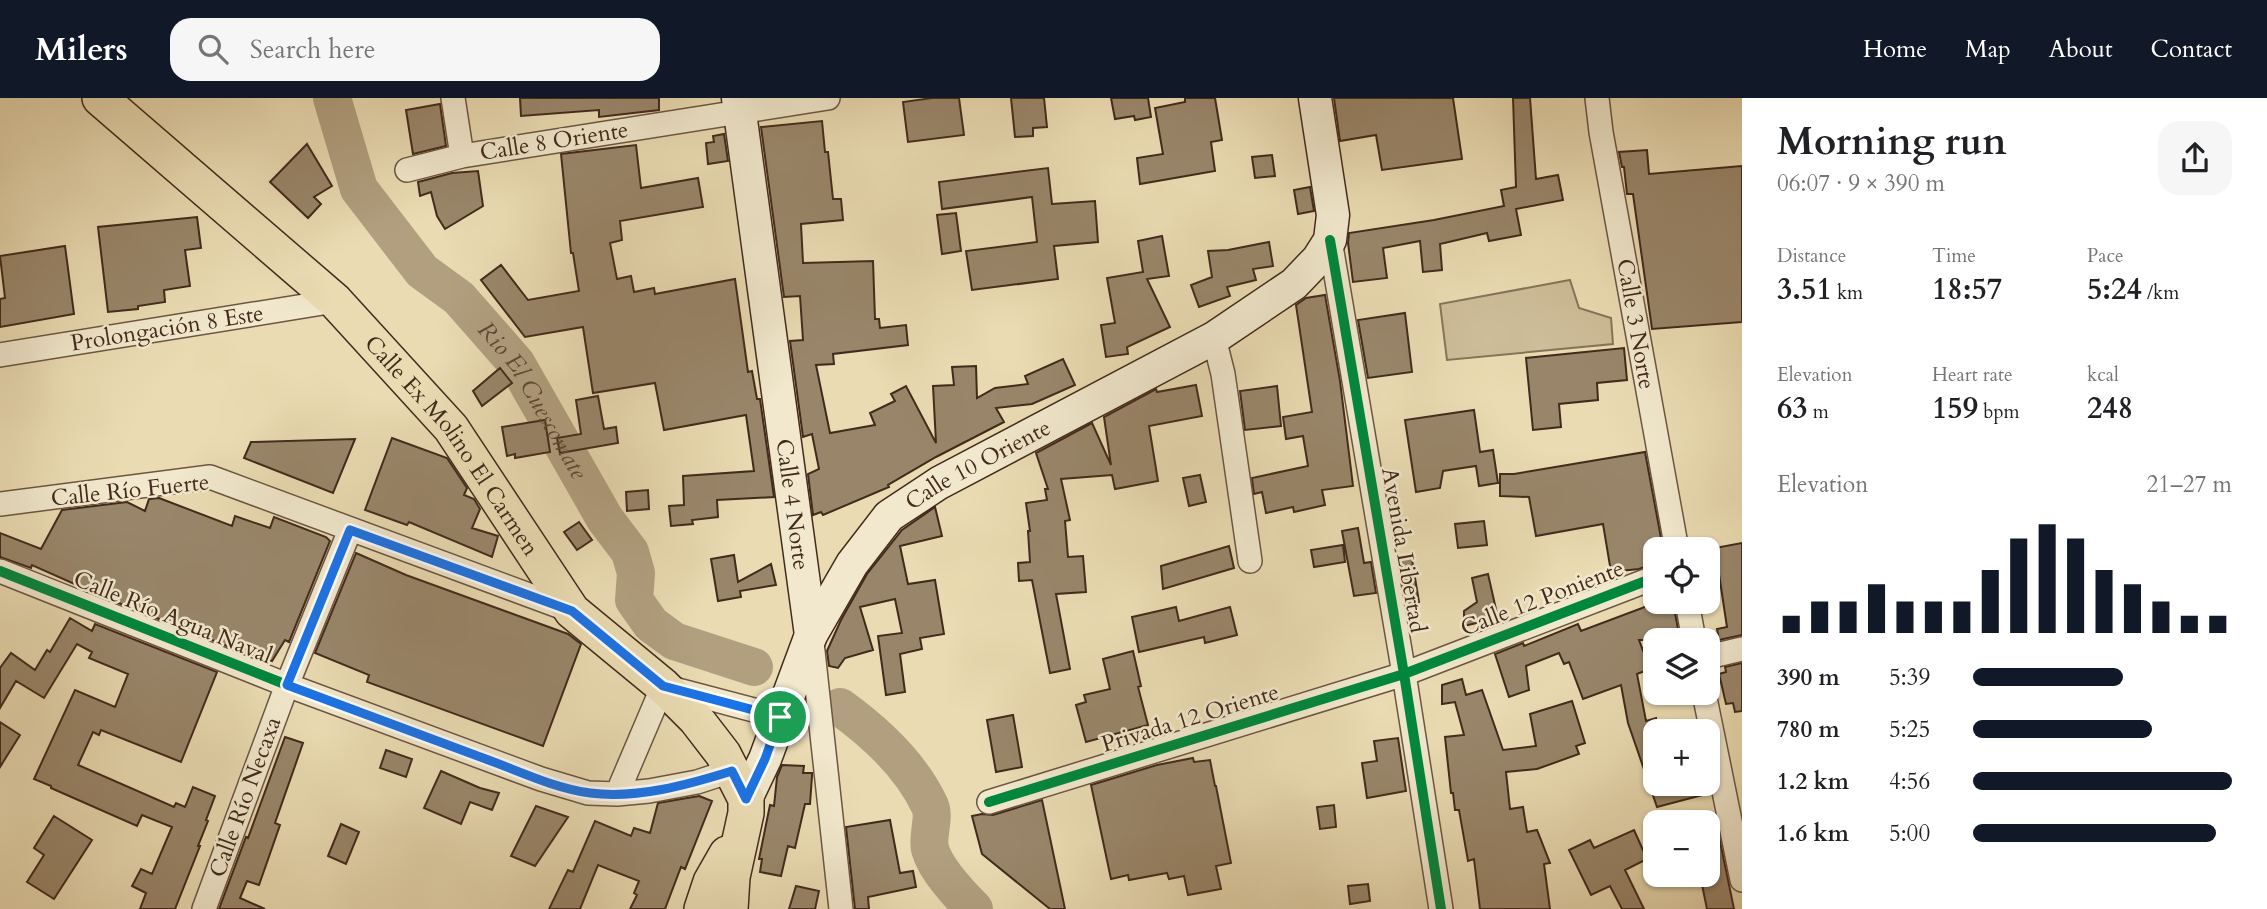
<!DOCTYPE html>
<html lang="en">
<head>
<meta charset="utf-8">
<style>
	body { margin:0; font-family:Cardo,serif; background:#f6f6f6; color:#202124; height:100vh; display:flex; flex-direction:column; font-size:26px; white-space:nowrap }
	* { box-sizing:border-box; margin:0 }
	p { font-size:23px; color:#757577 }
	.icon { flex:none; width:38px; height:38px; fill:none; stroke:currentColor; stroke-width:2; stroke-linecap:round; stroke-linejoin:round }
	.map { position:relative; flex:1; overflow:hidden }
	.side { display:flex; flex-direction:column; background:#fff; width:525px }
	.side>* { flex:none }
	.fabs { position:absolute; left:1643px; top:439px; display:grid; gap:14px }
	.fabs a { display:grid; place-items:center; width:77px; height:77px; border-radius:14px; background:#fff; box-shadow:0 2px 5px #0004; font-size:35px }
	.pin { position:absolute; display:grid; place-items:center; width:60px; height:60px; color:#fff; margin:-30px; border:4px solid #fff; border-radius:50%; box-shadow:0 2px 7px #0007 }
	.round { display:grid; place-items:center; flex:none; width:74px; height:74px; border-radius:21px; background:#f6f6f6 }
	.headline { display:flex; align-items:center; justify-content:space-between; height:119px; padding:0 35px }
	h1 { font-size:38px; font-weight:600; line-height:52px }
	.metrics { display:grid; grid-template-columns:repeat(3,1fr); gap:10px; height:119px; padding:7px 35px }
	.metrics div { display:grid; align-content:center }
	.metrics b { font-size:30px; font-weight:600 }
	.metrics small { font-size:19px; font-weight:400 }
	.metrics p { font-size:19px }
	.chart { height:196px; padding:14px 35px }
	.chart p { display:flex; justify-content:space-between }
	.chart svg { width:100%; height:126px; margin-top:7px; stroke:#111827; stroke-width:6 }
	ul { padding:0 35px; list-style:none; font-size:23px }
	li { display:grid; grid-template-columns:112px 84px 1fr; align-items:center; height:52px }
	li i { height:18px; border-radius:9px; background:#111827 }
	header { display:flex; align-items:center; gap:42px; box-sizing:border-box; height:98px; padding:0 35px; background:#111827; color:#fff }
	header strong { font-size:33px }
	nav { display:flex; gap:38px; margin-inline-start:auto; font-size:24px }
	.search { width:490px; height:63px; background:#f6f6f6; display:flex; align-items:center; gap:18px; box-sizing:border-box; padding:0 24px; border-radius:21px; color:#757577; font-size:26px }
	main { display:flex; flex:1; min-height:0 }
	.map>svg:first-child { display:block }
	.green { fill:#cdbd98; stroke:#88745a; stroke-width:2 }
	.lines { fill:none; stroke-linecap:round; stroke-linejoin:round }
	.river { stroke:#b19f7f; stroke-width:38 }
	.building { fill:#99866a; stroke:#422a1c; stroke-width:2 }
	.street-casing { stroke:#6c5642; stroke-width:26 }
	.secondary-casing { stroke:#422a1c; stroke-width:35 }
	.primary-casing { stroke:#422a1c; stroke-width:38 }
	.street { stroke:#f1e8cd; stroke-width:23 }
	.secondary { stroke:#f1e8cd; stroke-width:32 }
	.primary { stroke:#eadbb2; stroke-width:35 }
	.cycleway-casing { stroke:#f1e8cd; stroke-width:15 }
	.cycleway { stroke:#00873e; stroke-width:10 }
	.route-casing { stroke:#fff; stroke-width:14 }
	.route { stroke:#1a73e8; stroke-width:9 }
	.labels { text-anchor:middle; dominant-baseline:central; stroke-width:5; stroke-linejoin:round; paint-order:stroke }
	.street-label { font-size:23px; fill:#422a1c; stroke:#f1e8cd }
	.water-label { font-size:24px; font-style:italic; fill:#5e4735; stroke:#f1e8cd }
</style>
</head>
<body>
<header>
<strong>Milers</strong>
<div class="search"><svg class="icon" aria-label="search" viewBox="0 0 24 24"><circle cx="10" cy="10" r="6"/><path d="M15 15l6 6"/></svg>Search here</div>
<nav><a>Home</a><a>Map</a><a>About</a><a>Contact</a></nav>
</header>
<main>
<div class="map">
<svg width="1742" height="811" viewBox="0 0 1742 811">
	<rect width="100%" height="100%" fill="#eadbb2"/>
	<filter id="stains"><feTurbulence type="fractalNoise" baseFrequency=".00286" numOctaves="4"/><feColorMatrix values="0 0 0 0 .2 0 0 0 0 .09 0 0 0 0 .02 0 0 0 .5 -.17"/></filter>
	<radialGradient id="worn" r=".72"><stop offset=".6" stop-color="#630" stop-opacity="0"/><stop offset="1" stop-color="#630" stop-opacity=".3"/></radialGradient>
	<path class="green" d="M1570,182l9,28 32,10 2,26 -166,16 -7,-56z"/>
	<g class="lines">
		<g class="river">
			<path id="s1" d="M332,0l27,91 63,82 37,27 57,65 89,156 25,33 6,21 -2,27 17,24 23,17 80,26"/>
			<path d="M840,609c36,26 71,58 90,99 5,12 -3,29 0,43 6,21 29,45 44,60"/>
		</g>
	</g>
	<path class="building" d="M520,0h139v12l-60,7v-7l-78,6z
		M932,0h27l5,37 -56,7 -5,-40z
		M1011,0h33l3,29 -14,1v8l-18,1z
		M1111,0h37l3,19 -16,3 -1,-4 -19,3z
		M1185,0h30l7,42 -11,2 4,29 -75,13 -3,-26 26,-4 -8,-46 30,-6z
		M1334,0h119l9,61 -80,11 -6,-35 -36,6z
		M1513,0h17l6,81 22,-4 5,25 -47,9 5,26 -32,6 -2,-8 -47,11 2,26 -19,2 -3,-31 -37,7 4,30 -34,4 -5,-39 1,-10 85,-13 70,-14 -3,-16 15,-3z
		M440,6l6,42 -33,8 -7,-44z
		M822,23l3,31h3l5,47h8l2,21 -42,4 2,39 70,-2 2,58h4l1,9 26,-3 2,20 -75,9 1,10 -18,1 14,68 45,-8 -5,-12 25,-12 -4,-7 15,-8 30,57 -3,-57 21,-1 -2,-18 24,-1 1,32 18,-10 33,-4 -3,-8 38,-17 12,26 -43,19 -36,4 8,14 -68,35 -48,28 1,2 -66,28 -2,-3 -8,3 -5,-41 11,-5 -7,-35 -9,3 -13,-96 13,-1 -3,-44 -16,1 -23,-170z
		M724,36l4,27 -20,3 -2,-21 8,-1 -1,-6z
		M307,46l25,42 -18,11 7,7 -13,14 -38,-36z
		M636,47l5,43 57,-10 5,29 -83,14 2,19 -12,3 7,36 14,-3 3,16 20,-4 1,6 80,-15 13,93 4,-1 5,28h3l14,98 -57,3 1,17 -26,3 1,4 -22,2 -2,-20 15,-1 -1,-29 71,-5 -8,-56 -82,15 -9,-47 -62,10 -10,-66 -58,10 -44,-57 20,-15 27,35 51,-9 -6,-38h-2l-10,-99z
		M1647,52l2,24 93,-8v156l-90,7 -19,-135h-6l-3,-27h-2l-3,-15z
		M1272,57l3,21 -20,2 -3,-21z
		M1048,70l4,36 43,-3 3,41 -44,4 4,33 -86,11 -6,-39 71,-9 -5,-45 -90,12 -3,-27z
		M478,73l5,35 -38,23 -8,-13 -6,-24 -11,4 -2,-14 34,-9z
		M1310,89l4,24 -16,3 -4,-24z
		M956,115l5,38 -19,3 -5,-39z
		M197,119l4,31 -16,2 5,36 -26,4 1,12 -27,4v3l-30,3 -10,-85z
		M1162,138l7,40 -22,3 23,48 -43,20 1,7 -22,3 -5,-32 14,-2 -8,-45 36,-6 -5,-31z
		M1269,144l4,24 -20,3 3,11 -29,7 3,9 -31,11 -8,-22 21,-8 -4,-26 20,-1z
		M65,148l9,68 -74,13v-28l5,-1 -5,-42z
		M1325,197l15,86 13,105 -31,4 3,15 -31,7 -1,-5 -27,6 -4,-21 -8,2 -2,-16 56,-12 -5,-30 -17,3 -3,-22 29,-5 -16,-107 10,-7z
		M1405,215l7,59 -44,6 -10,-58z
		M1624,250l3,32 -30,3 1,17 -39,4 2,23 -28,3 -7,-72z
		M500,270l12,15 -30,23 -9,-15z
		M1196,287l6,31 -53,10 9,55 -43,8 -3,-14 -51,4 9,41 -5,1 3,36 15,-1 3,36 -30,2 14,75 -20,4 -18,-93 -13,1 -1,-18 12,-1 -2,-31h2l-4,-28 21,-3 -2,-11h3l-12,-36 56,-30 19,42 -7,-48 52,-28 1,3z
		M1277,288l4,40 -36,4 -5,-39z
		M598,298l6,33 12,-2 2,16 -58,10 -3,-15 24,-4 -5,-34z
		M1474,312l6,42 13,-2 5,33 -19,3 -3,-20 -33,5 -3,17 -24,4 -11,-72z
		M545,322l5,32 -35,6v-4l-8,2 -5,-29z
		M392,340l55,20 20,30 -3,7 10,4 6,10 -8,19 26,8 -6,21 -83,-35 -2,3 -42,-15z
		M355,341l-22,54 -89,-35 7,-16z
		M1645,354l16,86 -8,26 -14,5 -28,3 -8,-48 -67,12 -7,-39 -29,-1v-22h14z
		M1200,377l6,27 -17,4 -6,-28z
		M648,392l1,19 -22,2 -1,-19z
		M159,400l73,28 3,-10 35,12 4,-11 52,20 4,4 -41,101 -4,-2 -13,21 -45,-15 -121,-48 -74,-33 -1,3 -31,-11v-24l41,16 21,-39 65,-8 18,9 4,-12z
		M935,409l7,29 -42,10 8,38 27,-4 9,54 -24,4 2,11 -22,5 5,38 -19,3 -8,-59 24,-3 -7,-34 -35,8 13,43 -28,8 -7,10 -9,-2 -2,-15 14,-31 26,-46 35,-44z
		M1484,423l3,24 -29,3 -3,-24z
		M579,424l13,18 -15,10 -13,-18z
		M1358,430l6,35 7,-1 5,31 -22,3 -12,-65z
		M1742,445v92l-23,5 -2,-11 10,-2 -12,-79z
		M1343,447l2,17 -31,5 -3,-17z
		M1229,448l5,22 -71,21 -2,-23z
		M356,455l50,22 162,59 13,10 -38,102 -176,-64 2,-7 -54,-22z
		M1411,456l8,48 -13,2 -8,-47z
		M734,457l4,27 33,-18 5,21 -36,6 1,6 -23,4 -7,-42z
		M1488,476l10,44 -34,8v-15l13,-9 -5,-24z
		M1658,504h15l7,38h-41l11,29 -13,5 9,47 10,-3v66h52l2,9 -53,14 -29,-84 -7,-38 -38,14 -14,-37 -5,2 -5,-11 -33,13 3,24 -20,7 -14,-43 28,-11 1,3 54,-22 3,7z
		M1176,509l3,14 51,-14 7,28 -32,8 -1,-6 -65,15 -7,-35z
		M70,520l22,13 3,-7 122,48 -36,90 -80,-32 -2,5 -6,-3 -15,33 96,42 2,-4 9,4 8,-20 22,9 -9,24 2,1 -10,25h2l-25,63h-35l6,-16 -14,-7 9,-17 11,5 20,-47 -30,-12 -5,11 -86,-38v-2l-17,-7 41,-89 40,17 13,-33 -39,-16 3,-6 -15,-8 -33,54 -28,-17 -16,27v-40l11,-15 24,17 12,-20 3,2z
		M1133,553l8,35 -3,1 10,38 -62,17 -10,-37 10,-3 -2,-7 26,-6 -7,-30z
		M1742,565v48l-7,1 -2,-9 -7,1 -7,-30 7,-2 -1,-5z
		M1462,581l4,16 16,-5 21,60 33,-4 -6,-32 42,-13 13,42 -9,3 3,8 -42,15 -31,3 4,37 13,-2 4,25 10,-2 13,33 -6,1 6,45h-70l-6,-50 -6,2 -9,-51h-4l-2,-17h-2l-6,-56 19,-2 -9,-33 -13,2v-19z
		M1013,617l9,52 -26,5 -9,-52z
		M0,624l20,13 -20,32z
		M285,639l18,6 -28,80 5,2 -21,60 -12,-4 -7,17 25,11h-46l27,-72 2,1z
		M1398,640l8,53 -39,7 -5,-35 15,-2 -3,-20z
		M386,652l26,9 -6,18 -26,-9z
		M1193,660l1,4 16,-2 5,26h1l15,77 -15,3 5,23 -33,6 -4,-19 -15,3 -2,-6 -38,7 -1,-5 -17,4 -20,-94 66,-20z
		M782,667l22,1 -1,7h9v3l-2,28h-5l-10,44 -7,-2 -7,30 -21,-4 2,-13h-3l11,-54 4,1 3,-29z
		M441,673l39,17 19,5 -7,17 -22,-8 -9,22 -37,-16z
		M699,698l13,5 -27,68 -4,-2 -16,42h-35l7,-14 -3,-2 5,-12 -41,-16 -18,44h-31l19,-39 5,2 22,-51 36,15 3,-8 16,5 8,-30z
		M1042,702l23,109h-15l-68,-55 -10,-38 10,-2 11,1z
		M1334,707l2,22 -16,2 -3,-22z
		M536,708l32,11 -33,49 -24,-10z
		M54,718l38,24 -38,59 -27,-17 17,-27 -10,-7z
		M1708,719h7l19,92h-27l-7,-34h8z
		M890,722l10,53 13,-2 3,16 -48,10 1,12h-14l-9,-82z
		M341,726l18,8 -13,32 -18,-8z
		M1634,732l13,29 -22,11 19,39h-22l-12,-23 -19,9 -22,-45 21,-10 4,8z
		M1368,786l2,17 -20,3 -2,-18z
		M796,788l23,5 -4,18h-26z"/>
	<g class="lines">
		<g class="street-casing">
			<path id="street" d="M453,0l9,58
				M1597,0l4,34 76,418
				M407,72l55,-14 366,-58
				M1330,142l74,434 37,235
				M1214,240l9,36 27,187
				M0,257l335,-54
				M0,406l210,-27 362,134
				M0,473l287,114 254,94 47,14 29,1 32,-3 48,-9 34,-11
				M1687,504l7,38
				M812,544l29,267
				M1708,559l34,-8
				M1704,595l38,187
				M617,696l46,-108 117,31
				M989,704l415,-128 252,-97
				M204,811l83,-224 63,-155"/>
		</g>
		<g class="secondary-casing">
			<g id="secondary">
				<path id="s2" d="M738,0l73,537"/>
				<path id="s3" d="M746,701l19,-40 46,-124 41,-71 37,-48 50,-33 275,-145 80,-54 24,-25 12,-19 3,-25 -18,-117"/>
			</g>
		</g>
		<g class="primary-casing">
			<g id="primary">
				<path id="s4" d="M100,0l235,203 116,127 121,183 91,75 33,33 27,35 23,45v14l-14,64 -2,32"/>
				<path d="M702,811l9,-27 16,-28"/>
			</g>
		</g>
		<use href="#street" class="street"/>
		<use href="#secondary" class="secondary"/>
		<use href="#primary" class="primary"/>
		<g class="cycleway-casing">
			<path id="cycleway" d="M1330,142l74,434 37,235
				M0,473l287,114 254,94 47,14 29,1 32,-3 48,-9 34,-11
				M989,704l415,-128 252,-97"/>
		</g>
		<use href="#cycleway" class="cycleway"/>
	</g>
	<g class="lines">
		<g class="route-casing">
			<path id="route" d="M350,432l222,81 91,75 117,31 -15,42 -19,40 -14,-28c-45,14 -95,28 -142,22 -37,-5 -73,-23 -107,-35 -66,-24 -131,-49 -196,-73z"/>
		</g>
		<use href="#route" class="route"/>
	</g>
	<g class="labels">
		<g class="street-label">
			<text transform="translate(554 43) rotate(-9)">Calle 8 Oriente</text>
			<text transform="translate(1636 226) rotate(80)">Calle 3 Norte</text>
			<text transform="translate(167 230) rotate(-9)">Prolongación 8 Este</text>
			<text stroke="none"><textPath href="#s4" startOffset="497">Calle Ex Molino El Carmen</textPath></text>
			<text stroke="none"><textPath href="#s3" startOffset="422">Calle 10 Oriente</textPath></text>
			<text transform="translate(130 392) rotate(-6)">Calle Río Fuerte</text>
			<text stroke="none"><textPath href="#s2" startOffset="410">Calle 4 Norte</textPath></text>
			<text transform="translate(1404 452) rotate(80)">Avenida Libertad</text>
			<text transform="translate(1542 500) rotate(-21)">Calle 12 Poniente</text>
			<text transform="translate(173 519) rotate(22)">Calle Río Agua Naval</text>
			<text transform="translate(1190 620) rotate(-17)">Privada 12 Oriente</text>
			<text transform="translate(245 699) rotate(-70)">Calle Río Necaxa</text>
		</g>
		<g class="water-label">
			<text stroke="none"><textPath href="#s1" startOffset="371">Rio El Cuescomate</textPath></text>
		</g>
	</g>
	<rect width="100%" height="100%" filter="url(#stains)"/>
	<rect width="100%" height="100%" fill="url(#worn)"/>
</svg>
<div class="fabs">
<a><svg class="icon" aria-label="locate" viewBox="0 0 24 24"><circle cx="12" cy="12" r="6"/><path d="M12 2v4M12 18v4M2 12h4M18 12h4"/></svg></a>
<a><svg class="icon" aria-label="layers" viewBox="0 0 24 24"><path d="M12 4l9 5-9 5-9-5zM3 14l9 5 9-5"/></svg></a>
<a>+</a>
<a>−</a>
</div>
<div class="pin" style="left:780px;top:619px;background:#1e9e55"><svg class="icon" aria-label="arrive" viewBox="0 0 24 24"><path d="M6 21V4h12l-3 4 3 4H6"/></svg></div>
</div>
<section class="side">
<div class="headline"><div><h1>Morning run</h1><p>06:07 · 9 × 390 m</p></div><a class="round"><svg class="icon" aria-label="share" viewBox="0 0 24 24"><path d="M12 15V3M7 8l5-5 5 5M5 13v7h14v-7"/></svg></a></div>
<div class="metrics">
<div><p>Distance</p><b>3.51<small> km</small></b></div>
<div><p>Time</p><b>18:57</b></div>
<div><p>Pace</p><b>5:24<small> /km</small></b></div>
</div>
<div class="metrics">
<div><p>Elevation</p><b>63<small> m</small></b></div>
<div><p>Heart rate</p><b>159<small> bpm</small></b></div>
<div><p>kcal</p><b>248</b></div>
</div>
<div class="chart"><p><span>Elevation</span>21–27 m</p>
<svg viewBox="0 0 160 44" preserveAspectRatio="none"><path d="M5 44V38M15 44V33M25 44V33M35 44V27M45 44V33M55 44V33M65 44V33M75 44V22M85 44V11M95 44V6M105 44V11M115 44V22M125 44V27M135 44V33M145 44V38M155 44V38"/></svg>
</div>
<ul>
<li><b>390 m</b>5:39<i style="width:58%"></i></li>
<li><b>780 m</b>5:25<i style="width:69%"></i></li>
<li><b>1.2 km</b>4:56<i style="width:100%"></i></li>
<li><b>1.6 km</b>5:00<i style="width:94%"></i></li>
</ul>
</section>
</main>
</body>
</html>
